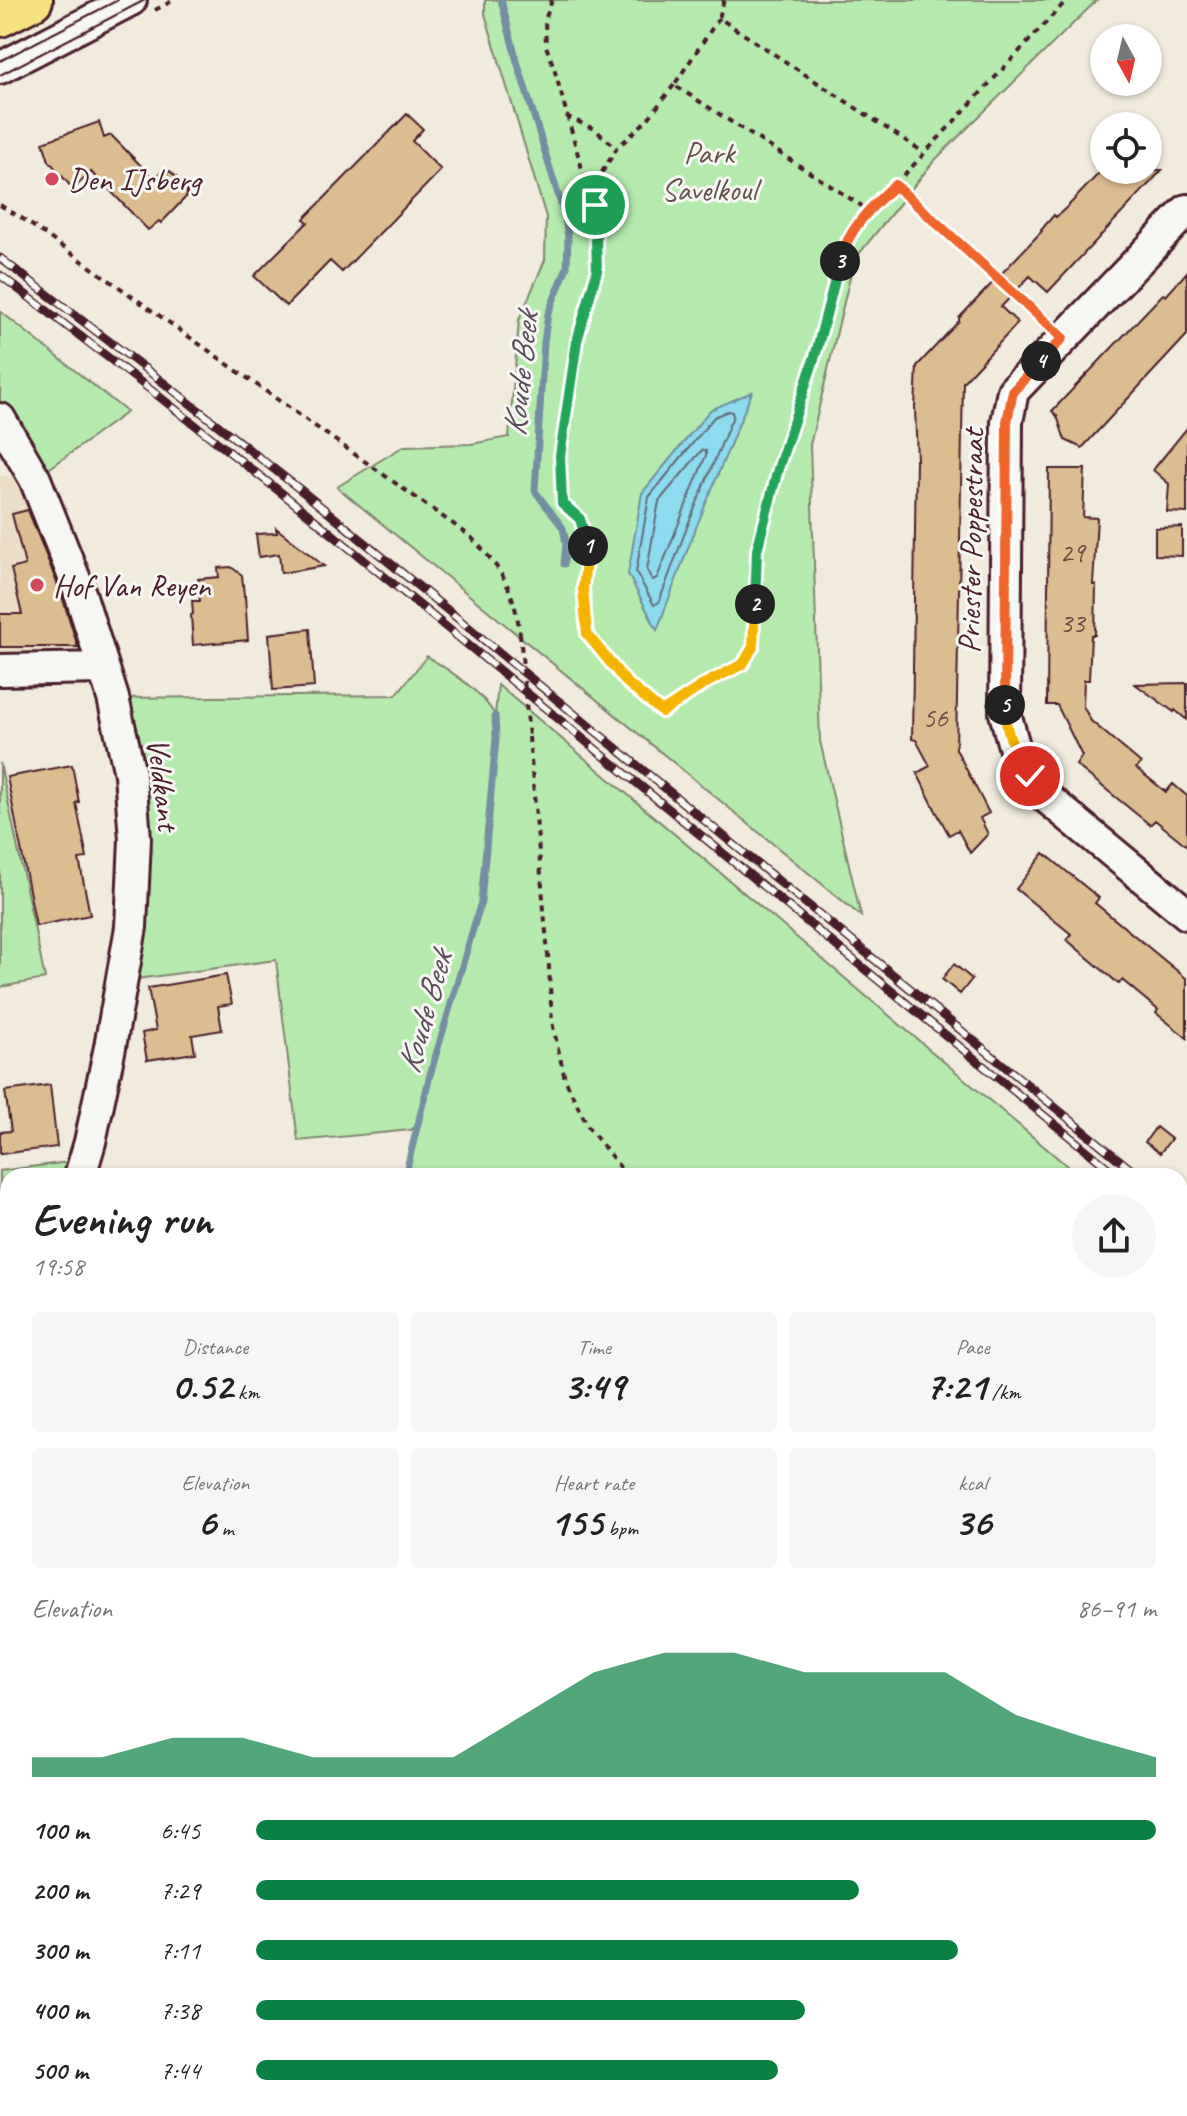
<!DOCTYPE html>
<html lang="en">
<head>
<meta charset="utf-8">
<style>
	body { margin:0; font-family:Caveat,sans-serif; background:#f6f6f6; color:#222; height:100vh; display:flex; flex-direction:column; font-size:30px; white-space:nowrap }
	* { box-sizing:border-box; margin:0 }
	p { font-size:26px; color:#767676 }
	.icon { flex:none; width:44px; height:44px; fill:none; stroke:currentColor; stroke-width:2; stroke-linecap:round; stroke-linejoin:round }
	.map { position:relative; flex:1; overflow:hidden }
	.details { position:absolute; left:0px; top:1168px; width:1188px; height:948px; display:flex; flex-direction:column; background:#fff; border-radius:24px 24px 0 0; box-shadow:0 2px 6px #0004 }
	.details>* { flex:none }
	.needle { width:52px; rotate:172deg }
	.controls { position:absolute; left:1090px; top:24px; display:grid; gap:16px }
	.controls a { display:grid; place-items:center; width:72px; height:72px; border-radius:50%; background:#fff; box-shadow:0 2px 6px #0004; font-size:40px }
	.pin { position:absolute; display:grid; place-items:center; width:68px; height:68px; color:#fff; margin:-34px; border:4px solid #fff; border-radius:50%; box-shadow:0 2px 8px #0007 }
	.km { position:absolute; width:40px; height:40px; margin:-20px; border-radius:50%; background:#222; color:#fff; font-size:22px; line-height:40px; text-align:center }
	.round { display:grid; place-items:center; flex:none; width:84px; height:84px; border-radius:42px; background:#f6f6f6 }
	.overview { display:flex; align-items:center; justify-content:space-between; height:136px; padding:0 32px }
	h1 { font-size:44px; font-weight:800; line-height:60px }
	.stats { display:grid; grid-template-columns:repeat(3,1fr); gap:12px; height:136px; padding:8px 32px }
	.stats div { display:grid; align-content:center; border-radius:8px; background:#f6f6f6; text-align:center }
	.stats b { font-size:40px; font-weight:800 }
	.stats small { font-size:22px; font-weight:400 }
	.stats p { font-size:22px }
	.chart { height:224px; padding:16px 32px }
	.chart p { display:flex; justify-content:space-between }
	.chart svg { width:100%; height:144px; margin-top:8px; fill:#0b8043; opacity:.7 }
	ul { padding:0 32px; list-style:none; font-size:26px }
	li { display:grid; grid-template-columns:128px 96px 1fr; align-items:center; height:60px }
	li i { height:20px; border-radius:10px; background:#0b8043 }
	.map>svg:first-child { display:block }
	.built { fill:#ebddc6 }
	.green { fill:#b4ebad; stroke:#7f856c; stroke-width:2 }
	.water { fill:#8edaef; stroke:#738fa1; stroke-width:2 }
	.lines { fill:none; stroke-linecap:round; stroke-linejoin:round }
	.shore { stroke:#656a79; stroke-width:2 }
	.stream { stroke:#738fa1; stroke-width:7 }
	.building { fill:#dcbd8f; stroke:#4a1f2b; stroke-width:2 }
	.minor-casing { stroke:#4a1f2b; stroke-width:36 }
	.major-casing { stroke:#4a1f2b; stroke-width:44 }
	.path { stroke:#4a1f2b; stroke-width:4; stroke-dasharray:6 6; stroke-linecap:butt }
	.minor { stroke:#f6f6f2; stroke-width:30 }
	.major { stroke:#f7e281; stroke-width:38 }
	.tram { stroke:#4a1f2b; stroke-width:2 }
	.rail-casing { stroke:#4a1f2b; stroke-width:9 }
	.rail { stroke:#f6f6f2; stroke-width:6; stroke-dasharray:18; stroke-linecap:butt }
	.path-bridge { stroke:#4a1f2b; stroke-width:4; stroke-dasharray:6 6; stroke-linecap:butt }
	.split-1-casing { stroke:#fff; stroke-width:16 }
	.split-2-casing { stroke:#fff; stroke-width:16 }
	.split-3-casing { stroke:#fff; stroke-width:16 }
	.split-4-casing { stroke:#fff; stroke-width:16 }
	.split-5-casing { stroke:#fff; stroke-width:16 }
	.split-6-casing { stroke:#fff; stroke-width:16 }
	.split-1 { stroke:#22a559; stroke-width:10 }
	.split-2 { stroke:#f5b400; stroke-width:10 }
	.split-3 { stroke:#22a559; stroke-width:10 }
	.split-4 { stroke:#f0652b; stroke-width:10 }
	.split-5 { stroke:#f0652b; stroke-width:10 }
	.split-6 { stroke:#f5b400; stroke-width:10 }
	.poi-dot { fill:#d1495b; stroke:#f6f6f2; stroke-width:3 }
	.labels { text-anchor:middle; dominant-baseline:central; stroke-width:6; stroke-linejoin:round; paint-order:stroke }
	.number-label { font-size:28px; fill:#6e4644 }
	.park-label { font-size:32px; fill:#64524c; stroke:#f6f6f2 }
	.poi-label { font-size:32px; fill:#4a1f2b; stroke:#f6f6f2; text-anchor:start }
	.street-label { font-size:32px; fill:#4a1f2b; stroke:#f6f6f2 }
	.water-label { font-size:34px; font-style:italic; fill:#5b4e5c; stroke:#f6f6f2 }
</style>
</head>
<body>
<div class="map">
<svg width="1187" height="2116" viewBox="0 0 1187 2116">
	<rect width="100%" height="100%" fill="#f1ebde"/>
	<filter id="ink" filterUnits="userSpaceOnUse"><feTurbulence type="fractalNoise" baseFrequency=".0125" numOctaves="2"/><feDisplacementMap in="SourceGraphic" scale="16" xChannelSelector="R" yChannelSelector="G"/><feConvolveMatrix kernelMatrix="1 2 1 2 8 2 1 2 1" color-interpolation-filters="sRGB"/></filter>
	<g filter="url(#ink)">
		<path class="built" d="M0,476l35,3 68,189 -103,1z"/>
		<path class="green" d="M485,0h612l-163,161 -80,99 -44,185 10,296 41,175 -524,-429 67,-41 67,-2 38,-7 10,-117 26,-60 1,-43 -61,-203z
			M0,311l127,101 -92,67 -35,-60z
			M427,656c25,17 52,32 68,59l3,-30 581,491h-674l12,-51 -6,5 -113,11 -22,-181 -154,21 9,-54 -18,-229 283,-3z
			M0,763l45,216 -45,8z
			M84,1160l-4,16h-72v168l-8,1v-174z
			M1180,1262l7,6v154l-7,8z
			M8,1662v286l-8,-1v-185z
			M381,2108h158l3,8h-161z"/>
		<path class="water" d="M752,392l-57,138 -38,100 -29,-56 14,-81 68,-83z"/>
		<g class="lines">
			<path class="shore" d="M728,411l4,1 1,4 -46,111 -28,75 -5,3 -18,-33 13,-75 65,-80z
				M702,450l4,1v4l-49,123 -5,2 -5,-10 12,-69z"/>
			<path class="stream" d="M501,0l15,58 49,159 3,20 -1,30 -19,47 -4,28 -9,149 28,37 3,15 -2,21
				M405,1176l25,-101 51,-173 15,-163 -1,-23
				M539,2108l3,8"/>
		</g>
		<path class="building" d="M407,114l16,15 -11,12 29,29 -99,102 -12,-11 -44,45 -32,-30 54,-54 -4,-3z
			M99,122l5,16 7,-3 43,44 10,-10 3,4 3,-2 17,17v8l-26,27 -2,-2 -11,9 -45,-47 -1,1 -11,-12 -18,17 -24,-28 -6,-19z
			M1102,170h60l-114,122 -18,-16 -29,31 17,16 -55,59 -7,367 33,64 -9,5 8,16 -18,19 -12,-23 -9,5 -13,-24 -19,-38 13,-7 -14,-26 -4,-1 4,-279h1l-2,-52 2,-42 42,-45v-3l83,-87 -1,-1 13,-15 2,2 13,-12z
			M1187,272v63l-105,113 -17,-8 -8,-24 -5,-5 111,-117 3,2z
			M1187,428v85l-20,-1 2,-28 -16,-14z
			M1049,469h36l-2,48 14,1 -4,67h3l-1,50h-4l-2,45h-5l-1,26 8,15 50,42 -5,5 30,24 7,-8 14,12v50l-32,-26 -5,5 -74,-60 6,-9 -25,-51h-10z
			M28,510l33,83 17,54h-78v-33h22l-11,-45 14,-4 -13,-51z
			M1182,527v29l-27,-1v-27z
			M276,528l27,21 21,17 -43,7 -2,-19 -20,3 -3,-23 21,-1z
			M231,567l11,8 2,21h1l3,44 -55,5 -2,-30 2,-1 -1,-13h8l-2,-22 21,-2 -1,-9z
			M310,629l4,58 -41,3 -4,-56z
			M1187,683v37l-12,-10 -1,2 -39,-28z
			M72,765l7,37 -3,1 11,55 -8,1 11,56 -54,11 -29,-149z
			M1044,853l55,45 -4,5 92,76v59l-31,-25 2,-3 -36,-30 -3,4 -52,-44 4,-6 -55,-45z
			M954,964l18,15 -12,15 -18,-15z
			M226,975l6,29 -14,2 4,24 -30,5 3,18 -48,7 -5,-27 14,-3 -8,-42z
			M50,1085l7,62 -57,7v-22l11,-1 -6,-40z
			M1156,1127l15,12 -11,14 -15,-11z"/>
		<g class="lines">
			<g class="minor-casing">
				<path id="minor" d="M0,68l131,-68
					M1187,210l-174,181 -6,31 -2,291 12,44 25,37 145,120
					M0,419l35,60 43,108 35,111 17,76 5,65 -4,88 -21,120 -20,95 -10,34
					M0,670l103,-2
					M1180,1437l7,-5
					M0,1535l8,-44"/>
			</g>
			<g class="major-casing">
				<path id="major" d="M0,17l33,-17"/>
			</g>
			<path class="path" d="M552,0l-7,20 1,26 8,22 31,112 9,22
				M724,0l-5,18 204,134
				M155,10l19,-10
				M719,18l-45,67 194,125
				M674,85l-26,34 -31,29 -18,29 -4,28 2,66 -20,70 -17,115 2,47 18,16 9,29 -6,40 4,46 39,48 36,30 44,-29 37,-19 10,-17 4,-97 21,-81 38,-116 26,-99 4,-13 22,-31 27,-25 172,-185
				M566,116l28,13 23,19
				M895,185l151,138
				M0,205l23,14 447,317c32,33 43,51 50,97
				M529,737l20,230 3,55 13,57 23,48 39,49
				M1180,1274l7,5
				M1180,1344l7,-11"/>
			<use href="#minor" class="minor"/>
			<use href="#major" class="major"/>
			<path class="tram" d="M0,61l118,-61
				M0,75l145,-75"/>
			<g class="rail-casing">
				<path id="rail" d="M0,258l164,125 138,108 837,685
					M0,275l156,119 137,108 825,674
					M1180,1210l7,5
					M1180,1227l7,6"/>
			</g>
			<use href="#rail" class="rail"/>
			<path class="path-bridge" d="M520,633l9,104"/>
		</g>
	</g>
	<g class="lines" filter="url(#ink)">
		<g class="split-1-casing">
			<path id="split-1" d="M588,546l-8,-27 -18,-16 -2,-47 17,-115 20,-70 -2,-66"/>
		</g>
		<g class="split-2-casing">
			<path id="split-2" d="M588,546l-5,42 4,46 39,48 36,30 44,-29 37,-19 10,-17 2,-43"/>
		</g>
		<g class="split-3-casing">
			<path id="split-3" d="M755,604l2,-54 21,-81 38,-116 24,-92"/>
		</g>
		<g class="split-4-casing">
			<path id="split-4" d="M840,261c8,-32 31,-54 55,-76l168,153 -22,23"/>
		</g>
		<g class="split-5-casing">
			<path id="split-5" d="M1005,705l2,-283 6,-31 28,-30"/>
		</g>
		<g class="split-6-casing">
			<path id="split-6" d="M1005,705c-1,25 11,51 25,71"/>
		</g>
		<use href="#split-1" class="split-1"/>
		<use href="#split-2" class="split-2"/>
		<use href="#split-3" class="split-3"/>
		<use href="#split-4" class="split-4"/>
		<use href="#split-5" class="split-5"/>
		<use href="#split-6" class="split-6"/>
	</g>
	<g class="poi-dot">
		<circle cx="52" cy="179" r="8"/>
		<circle cx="37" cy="585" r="8"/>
	</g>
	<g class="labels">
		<g class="number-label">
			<text x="1072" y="552">29</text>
			<text x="1072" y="622">33</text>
			<text x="935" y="717">56</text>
		</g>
		<g class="park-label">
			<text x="709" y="152">Park<tspan x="709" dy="37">Savelkoul</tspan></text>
		</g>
		<g class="poi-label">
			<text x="68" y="179">Den IJsberg</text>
			<text x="53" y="585">Hof Van Reyen</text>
		</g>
		<g class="street-label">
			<text transform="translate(971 541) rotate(-89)">Priester Poppestraat</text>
			<text transform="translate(163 784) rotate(83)">Veldkant</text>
		</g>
		<g class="water-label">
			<text transform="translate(520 374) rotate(-84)">Koude Beek</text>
			<text transform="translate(424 1012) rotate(-74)">Koude Beek</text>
		</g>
	</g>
</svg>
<div class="controls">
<a><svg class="needle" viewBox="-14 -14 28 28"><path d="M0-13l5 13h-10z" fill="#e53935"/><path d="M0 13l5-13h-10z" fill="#767676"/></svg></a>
<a><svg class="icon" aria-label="locate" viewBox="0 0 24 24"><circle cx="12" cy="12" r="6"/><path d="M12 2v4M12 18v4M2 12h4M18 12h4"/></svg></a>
</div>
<div class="pin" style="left:595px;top:205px;background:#1e9e55"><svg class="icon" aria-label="arrive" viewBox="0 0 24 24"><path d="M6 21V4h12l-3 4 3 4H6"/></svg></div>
<div class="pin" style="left:1030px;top:776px;background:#d93025"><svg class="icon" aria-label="check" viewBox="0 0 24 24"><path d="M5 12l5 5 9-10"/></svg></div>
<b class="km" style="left:588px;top:546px">1</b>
<b class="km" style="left:755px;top:604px">2</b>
<b class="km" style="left:840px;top:261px">3</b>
<b class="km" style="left:1041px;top:361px">4</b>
<b class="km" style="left:1005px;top:705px">5</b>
<section class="details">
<div class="overview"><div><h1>Evening run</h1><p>19:58</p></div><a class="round"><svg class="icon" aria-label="share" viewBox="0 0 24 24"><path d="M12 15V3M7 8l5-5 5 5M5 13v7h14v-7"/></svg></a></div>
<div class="stats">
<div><p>Distance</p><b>0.52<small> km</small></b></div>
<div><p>Time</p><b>3:49</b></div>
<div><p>Pace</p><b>7:21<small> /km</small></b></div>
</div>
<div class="stats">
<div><p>Elevation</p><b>6<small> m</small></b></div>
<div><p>Heart rate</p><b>155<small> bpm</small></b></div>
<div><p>kcal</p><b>36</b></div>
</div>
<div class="chart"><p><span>Elevation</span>86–91 m</p>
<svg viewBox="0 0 160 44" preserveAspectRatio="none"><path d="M0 44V38L10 38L20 32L30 32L40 38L50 38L60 38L70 25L80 12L90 6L100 6L110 12L120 12L130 12L140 25L150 32L160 38V44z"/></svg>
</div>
<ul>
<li><b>100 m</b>6:45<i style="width:100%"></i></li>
<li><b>200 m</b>7:29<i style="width:67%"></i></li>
<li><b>300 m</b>7:11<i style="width:78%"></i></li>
<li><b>400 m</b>7:38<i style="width:61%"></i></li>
<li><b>500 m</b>7:44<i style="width:58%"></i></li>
</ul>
</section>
</div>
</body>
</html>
